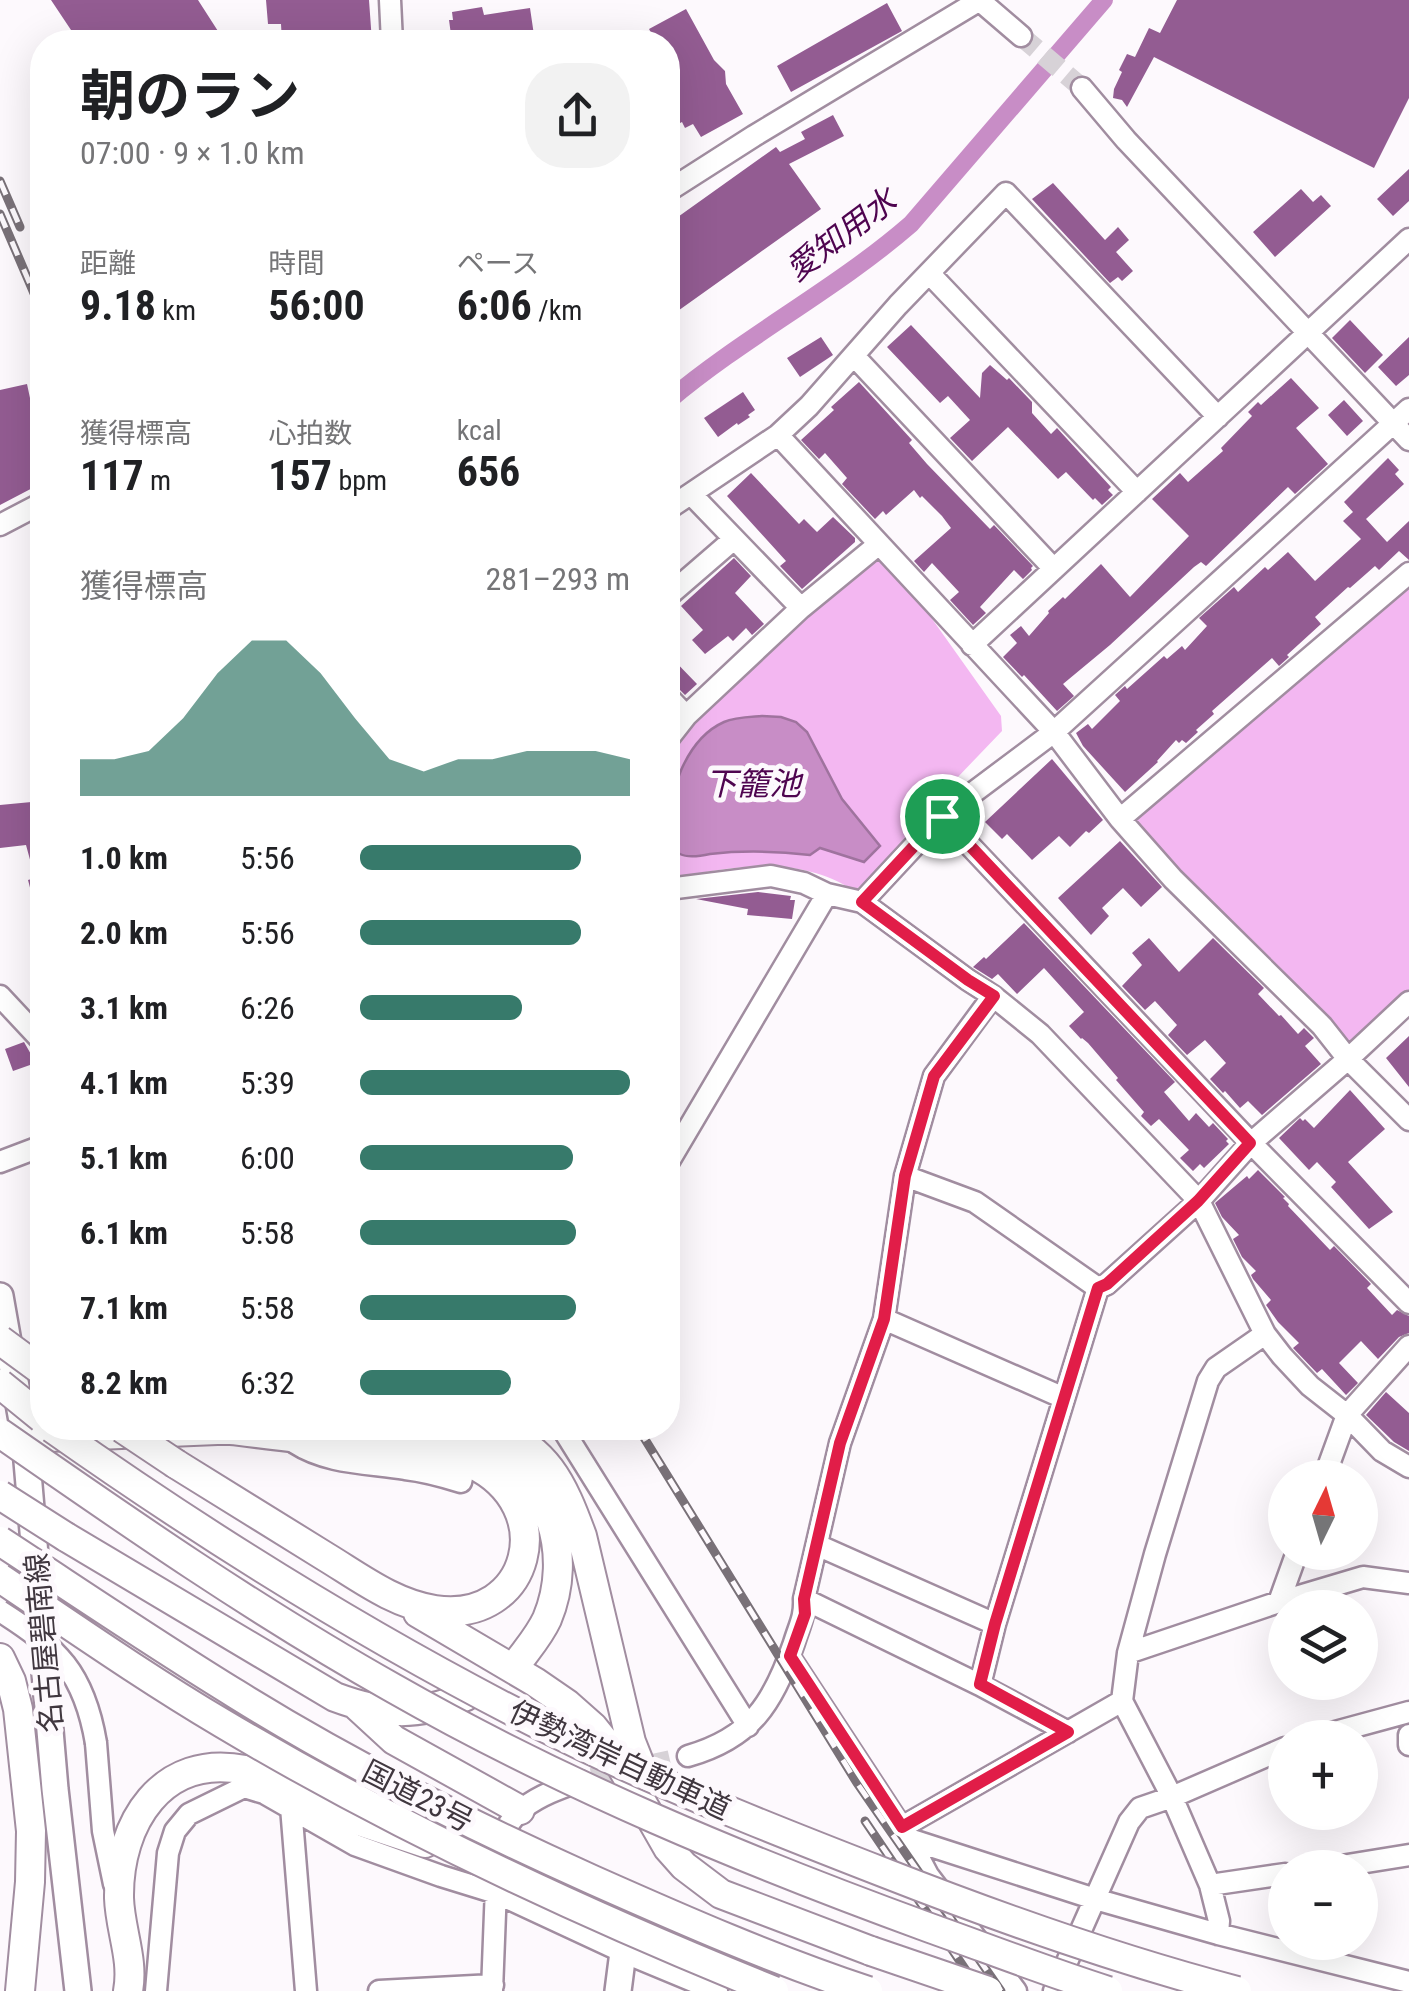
<!DOCTYPE html>
<html lang="ja">
<head>
<meta charset="utf-8">
<style>
	body { margin:0; font-family:"Roboto Condensed","Noto Sans JP",sans-serif; background:#f2f2f2; color:#202124; height:100vh; display:flex; flex-direction:column; font-size:38px; white-space:nowrap }
	* { box-sizing:border-box; margin:0 }
	p { font-size:32px; color:#757577 }
	.icon { flex:none; width:55px; height:55px; fill:none; stroke:currentColor; stroke-width:2; stroke-linecap:round; stroke-linejoin:round }
	.map { position:relative; flex:1; overflow:hidden }
	.panel { position:absolute; left:30px; top:30px; width:650px; height:1410px; display:flex; flex-direction:column; background:#fff; border-radius:40px; box-shadow:0 10px 40px #0002 }
	.panel>* { flex:none }
	.needle { width:65px; rotate:5deg }
	.controls { position:absolute; left:1268px; top:1460px; display:grid; gap:20px }
	.controls a { display:grid; place-items:center; width:110px; height:110px; border-radius:50%; background:#fff; box-shadow:0 10px 40px #0002; font-size:50px }
	.pin { position:absolute; display:grid; place-items:center; width:85px; height:85px; color:#fff; margin:-42px; border:5px solid #fff; border-radius:50%; box-shadow:0 2px 10px #0007 }
	.round { display:grid; place-items:center; flex:none; width:105px; height:105px; border-radius:40px; background:#f2f2f2 }
	.summary { display:flex; align-items:center; justify-content:space-between; height:170px; padding:0 50px }
	h1 { font-size:55px; font-weight:700; line-height:75px }
	.metrics { display:grid; grid-template-columns:repeat(3,1fr); gap:15px; height:170px; padding:10px 50px }
	.metrics div { display:grid; align-content:center }
	.metrics b { font-size:42px; font-weight:700 }
	.metrics small { font-size:28px; font-weight:400 }
	.metrics p { font-size:28px }
	.chart { height:280px; padding:20px 50px }
	.chart p { display:flex; justify-content:space-between }
	.chart svg { width:100%; height:180px; margin-top:10px; fill:#377a6b; opacity:.7 }
	ul { padding:0 50px; list-style:none; font-size:32px }
	li { display:grid; grid-template-columns:160px 120px 1fr; align-items:center; height:75px }
	li i { height:25px; border-radius:12px; background:#377a6b }
	.map>svg:first-child { display:block }
	.green { fill:#f3b7f1 }
	.water { fill:#c88dc6; stroke:#9f739e; stroke-width:2.5 }
	.lines { fill:none; stroke-linecap:round; stroke-linejoin:round }
	.canal { stroke:#c88dc6; stroke-width:18 }
	.building { fill:#935c92 }
	.minor-tunnel { stroke:#d7d2d7; stroke-width:20; stroke-dasharray:20 10; stroke-linecap:butt }
	.minor-casing { stroke:#a18da0; stroke-width:25 }
	.major-casing { stroke:#a18da0; stroke-width:30 }
	.highway-casing { stroke:#a18da0; stroke-width:32 }
	.minor { stroke:#fff; stroke-width:20 }
	.major { stroke:#fff; stroke-width:25 }
	.highway { stroke:#fff; stroke-width:28 }
	.rail-casing { stroke:#797178; stroke-width:9 }
	.rail { stroke:#fdf9fd; stroke-width:5; stroke-dasharray:15; stroke-linecap:butt }
	.minor-bridge-casing { stroke:#a18da0; stroke-width:25; stroke-linecap:butt }
	.highway-bridge-casing { stroke:#a18da0; stroke-width:32; stroke-linecap:butt }
	.minor-bridge { stroke:#fff; stroke-width:20 }
	.highway-bridge { stroke:#fff; stroke-width:28 }
	.route-casing { stroke:#fff; stroke-width:20 }
	.route { stroke:#e11d48; stroke-width:12 }
	.labels { text-anchor:middle; dominant-baseline:central; stroke-width:10; stroke-linejoin:round; paint-order:stroke }
	.street-label { font-size:30px; fill:#40373f; stroke:#fdf9fd }
	.water-label { font-size:32px; font-style:italic; fill:#4f0550; stroke:#fdf9fd }
</style>
</head>
<body>
<div class="map">
<svg width="1409" height="1991" viewBox="0 0 1409 1991">
	<rect width="100%" height="100%" fill="#fdf9fd"/>
	<path class="green" d="M875,554h11l115,162 1,15 -70,73 -56,69 -22,18c-55,-37 -126,-25 -186,-11v-118l8,-17 16,-20z
		M1409,573v429l-61,57 -228,-240z"/>
	<path class="water" d="M762,716l19,1 15,5 11,10 35,67 38,47 -16,16 -44,-14 -10,7c-35,-4 -65,-5 -100,-1 -9,2 -22,4 -30,0 -8,-4 -9,-12 -10,-20 -4,-39 16,-95 54,-112 11,-5 26,-5 38,-6z"/>
	<g class="lines">
		<path class="canal" d="M668,401c77,-65 167,-111 243,-177l193,-224"/>
	</g>
	<path class="building" d="M51,0h147l27,42h-146z
		M266,0h103l3,42h-90l-1,-18h-13z
		M1177,0h232v98l-35,70 -220,-111 -27,50 -5,-7 -9,-2 1,-9 8,-17 -3,-2 8,-16 8,3 14,-29 11,5z
		M887,3l15,28 -111,61 -14,-26z
		M482,7l2,8 46,-7 5,34h-83l-3,-22h4l-1,-8z
		M686,9l28,51 11,11 1,13 17,30 -42,23 -8,-13 -8,4 -3,-6 -14,7v-87h-12l-7,-13z
		M833,115l11,21 -55,28 32,45 -153,109v-94l108,-77 4,5 25,-13 -4,-7z
		M1409,169v32l-16,15 -16,-17z
		M1053,183l52,57 13,-13 11,13 -13,12 17,19 -11,10 -4,-4 -8,6 -78,-84z
		M1301,189l12,13 8,-7 10,11 -56,51 -22,-25z
		M1350,320l33,35 -18,18 -33,-35z
		M911,325l69,73 2,-25 8,-8 17,15 2,-2 23,24v11l19,21 6,-6 54,59 -3,3 5,5 -11,10 -7,-7 -2,2 -27,-28 -8,7 -50,-52 -36,34 -22,-23 20,-18 -22,-24 -8,7 -53,-56z
		M821,337l12,18 -33,22 -13,-19z
		M1409,337v38l-13,11 -18,-19z
		M1291,378l28,30 -23,20 32,36 -33,30 -7,-7 -82,79 -5,-4 -7,5 -84,78 -47,39 11,12 -17,15 -33,-36 -2,2 -19,-20 14,-14 -7,-8 11,-9 8,10 20,-23 -1,-2 15,-14 2,2 36,-35 29,33 59,-61 -37,-37 28,-26 8,9 35,-31 -2,-3 31,-32 -4,-4 10,-10 3,3z
		M859,382l53,58 -3,3 18,21 63,65 4,-4 39,41 -2,2 1,2 -9,9 -9,-9 -34,37 6,6 -13,12 -23,-25 9,-8 -27,-29 -8,9 -10,-11 37,-33 -9,-12 -20,-20 -2,2 -6,-8 -28,25 -3,-4 -8,8 -33,-35 5,-6 -22,-25 -6,6 -18,-19 33,-30 -3,-3z
		M27,384l3,14 12,29v56l-42,22v-115z
		M743,392l12,18 -7,5 2,2 -12,8 -1,-2 -19,14 -14,-19z
		M1344,400l19,21 -16,15 -19,-21z
		M1388,458l11,12 -4,4 9,10 -38,35 21,23 22,-21v39l-10,-9 -20,19 -4,-4 -25,22 -2,-1 -33,30 6,7 -34,31 2,2 -10,9 -7,-8 -60,53 2,3 -18,16 2,2 -12,11 -4,-3 -3,3 -3,-3 -19,21 1,1 -33,30 -42,-46 -7,-13 12,-9 4,5 28,-28 -5,-6 10,-9 2,3 37,-33 3,3 15,-13 3,4 22,-24 -8,-8 35,-31 4,5 27,-25 3,3 20,-18 27,29 46,-42 -18,-18 10,-9 -9,-10z
		M751,473l48,51 5,-5 13,13 16,-15 22,21v4l-53,47 -22,-23 6,-5 -59,-65z
		M734,558l17,18 -16,17 29,31 -12,11 -6,-7 -13,13 -5,-5 -23,18 -13,-14 11,-10 -22,-24z
		M668,654l29,30 -12,11 -8,-8 -9,-3z
		M1052,759l51,61 -14,13 -3,-2 -16,16 -11,-11 -27,24 -25,-26 -5,5 -17,-17z
		M42,801v117h-4l-10,-38 7,-2 -9,-33 -26,3v-43z
		M1120,841l42,46 -21,20 -18,-19 -21,20 7,8 -18,19 -33,-37z
		M758,892l33,4 -1,4h5l-3,19 -45,-4 1,-6 -52,-10z
		M1024,923l151,159 -11,10 25,29 7,-8 13,14 4,-4 15,16 -2,2 3,3 -25,24 -4,-4 -7,7 -13,-13 9,-8 -30,-31 -8,7 -10,-10 3,-4 -28,-32 2,-2 -30,-35 -6,-5 -1,1 -12,-13 15,-14 -40,-44 -27,26 -19,-20 -6,5 -19,-12 11,-10 2,2z
		M1149,938l30,34 34,-34 51,50 -6,6 21,22 2,-1 17,19 6,-6 10,10 -9,8 16,18 -59,51 -14,-14 -8,7 -15,-17 -2,2 -13,-14 16,-16 -21,-23 -18,15 -19,-20 9,-10 -22,-24 -10,9 -23,-24 20,-21 -10,-12z
		M1409,1036v51l-23,-29z
		M24,1042l8,14 5,-3 5,1v34l-12,-23 -17,6 -8,-22z
		M1350,1090l35,39 -37,33 45,50 -24,17 -38,-42 5,-5 -19,-20 -8,8 -30,-32 21,-20 3,3 2,-2 9,9z
		M1258,1170l27,27 -2,1 6,6 -1,2 42,44 4,-4 37,38 -4,4 25,27 5,-5 12,6v17l-10,4 -21,22 -17,-18 -22,22 19,20 -12,12 -24,-26 -5,4 -24,-25 6,-5 -21,-21 -12,-17 5,-5 -18,-21 -2,-4 5,-4 -14,-14 -9,-18 6,-4 -17,-18 -7,-14 32,-27 2,3z
		M1386,1392l23,21v38l-15,-9 -28,-27z"/>
	<g class="lines">
		<path class="minor-tunnel" d="M1021,36l61,52
			M592,1778l96,-22"/>
		<g class="minor-casing">
			<path id="minor" d="M390,0l2,42
				M979,0l42,36
				M1082,88l44,52 283,300
				M668,191l86,-55 226,-136
				M929,273l208,219
				M854,356l200,213
				M778,435l276,297 66,87 53,60 149,147 26,33 61,61
				M691,494l110,114
				M668,509l110,-74 31,-29 89,-101 108,-112 212,224
				M0,525l42,-22
				M668,596l66,-57
				M972,645l437,-406
				M668,697l18,19
				M668,739l18,-23 115,-108 78,-64
				M942,816l309,327 158,160
				M1120,819l289,-246
				M668,889l103,-13 33,7 23,11 35,8 106,78 25,16 47,38 159,167 66,133 17,22 28,30 37,29 35,36 27,16
				M862,902l80,-86 112,-84 355,-323
				M0,996l42,45
				M0,1162l42,-16
				M668,1163l159,-269
				M905,1176l70,26 123,86
				M884,1319l180,79
				M562,1428l186,298
				M295,1443c32,21 74,20 110,26 19,2 37,7 56,13l2,-9
				M1324,1478l23,-63 62,-69
				M817,1545l178,79
				M804,1599l176,86 88,47
				M1279,1602l18,-50
				M1128,1653l151,-51 84,-25 46,6
				M789,1656l120,183 19,36 88,116
				M980,1685l15,-61 103,-336 9,-4 92,-83 52,-58 97,-84 61,-57
				M1409,1735v10
				M1313,1738l96,-26
				M96,1743l7,88 11,53
				M688,1756c63,-18 85,-52 106,-113 5,-17 11,-26 10,-44l36,-156 44,-124 21,-143 29,-100 59,-80
				M291,1807l15,184
				M902,1827l220,-126
				M909,1839l186,60 123,35 191,48
				M1329,1868l80,-13
				M1210,1885l75,-11
				M1218,1934l1,-13 -9,-36 -38,-88 -50,-96 6,-48 27,-99 53,-173 8,-13 49,-34
				M156,1991l12,-138 7,-22 14,-17 55,-27 20,6 91,52 86,31 55,17 127,59 94,39
				M379,1991l114,-6
				M492,1991l5,-130c4,-51 41,-65 83,-80
				M1054,1991l75,-169 11,-14 32,-11 113,-49"/>
		</g>
		<g class="major-casing">
			<path id="major" d="M0,1296l25,142 30,351 23,202
				M618,1991l5,-39"/>
		</g>
		<g class="highway-casing">
			<path id="highway" d="M489,1428c57,17 74,56 93,108l49,206 17,43
				M424,1433c20,2 42,5 61,13 65,29 89,109 62,173 -7,15 -17,27 -26,39
				M25,1438l216,-9
				M176,1464c50,31 100,62 150,93 33,20 68,47 109,53 95,14 126,-103 37,-146 -39,-19 -85,-17 -127,-21 -41,-4 -81,-9 -122,-14
				M66,1537l269,160c48,18 83,20 131,-1
				M418,1613l117,69 32,22 26,23 20,25 55,96 16,18 37,28 150,57
				M0,1658l11,23 7,28 13,122 -1,51 -10,109
				M356,1705l38,35 126,70
				M128,1991c6,-32 -8,-61 -9,-93 -1,-75 43,-145 126,-128l114,51 66,22"/>
		</g>
		<use href="#minor" class="minor"/>
		<use href="#major" class="major"/>
		<use href="#highway" class="highway"/>
		<g class="rail-casing">
			<path id="rail" d="M0,181l20,46
				M0,214l42,98
				M638,1428l219,355 144,208
				M865,1821l115,170"/>
		</g>
		<use href="#rail" class="rail"/>
		<g class="minor-bridge-casing">
			<path id="minor-bridge" d="M0,1611c58,37 84,61 96,132"/>
		</g>
		<g class="highway-bridge-casing">
			<path id="highway-bridge" d="M0,1340l42,31
				M0,1384l42,34
				M52,1428c166,117 342,226 526,316 100,48 204,89 307,129 115,45 233,87 352,118
				M122,1428l54,36
				M0,1433c128,89 256,178 393,255 170,97 353,173 537,240 59,21 118,44 178,63
				M0,1495l66,42
				M0,1541c78,51 156,104 236,153 114,71 234,131 357,186 90,40 181,80 275,111
				M0,1578c73,49 146,100 222,145 176,105 363,192 552,268
				M871,1951l117,40"/>
		</g>
		<use href="#minor-bridge" class="minor-bridge"/>
		<use href="#highway-bridge" class="highway-bridge"/>
	</g>
	<g class="lines">
		<g class="route-casing">
			<path id="route" d="M942,816l308,327 -52,58 -91,83 -9,4 -103,336 -15,60 88,48 -166,95 -112,-171 15,-42 -1,-15 36,-156 44,-124 21,-143 29,-100 60,-80 -26,-16 -106,-78z"/>
		</g>
		<use href="#route" class="route"/>
	</g>
	<g class="labels">
		<g class="street-label">
			<text transform="translate(44 1643) rotate(-95)">名古屋碧南線</text>
			<text transform="translate(620 1760) rotate(25)">伊勢湾岸自動車道</text>
			<text transform="translate(418 1796) rotate(27)">国道23号</text>
		</g>
		<g class="water-label">
			<text transform="translate(841 235) rotate(-37)">愛知用水</text>
			<text x="753" y="784">下籠池</text>
		</g>
	</g>
</svg>
<div class="controls">
<a><svg class="needle" viewBox="-14 -14 28 28"><path d="M0-13l5 13h-10z" fill="#e53935"/><path d="M0 13l5-13h-10z" fill="#757577"/></svg></a>
<a><svg class="icon" aria-label="layers" viewBox="0 0 24 24"><path d="M12 4l9 5-9 5-9-5zM3 14l9 5 9-5"/></svg></a>
<a>+</a>
<a>−</a>
</div>
<div class="pin" style="left:942px;top:816px;background:#1e9e55"><svg class="icon" aria-label="arrive" viewBox="0 0 24 24"><path d="M6 21V4h12l-3 4 3 4H6"/></svg></div>
<section class="panel">
<div class="summary"><div><h1>朝のラン</h1><p>07:00 · 9 × 1.0 km</p></div><a class="round"><svg class="icon" aria-label="share" viewBox="0 0 24 24"><path d="M12 15V3M7 8l5-5 5 5M5 13v7h14v-7"/></svg></a></div>
<div class="metrics">
<div><p>距離</p><b>9.18<small> km</small></b></div>
<div><p>時間</p><b>56:00</b></div>
<div><p>ペース</p><b>6:06<small> /km</small></b></div>
</div>
<div class="metrics">
<div><p>獲得標高</p><b>117<small> m</small></b></div>
<div><p>心拍数</p><b>157<small> bpm</small></b></div>
<div><p>kcal</p><b>656</b></div>
</div>
<div class="chart"><p><span>獲得標高</span>281–293 m</p>
<svg viewBox="0 0 160 44" preserveAspectRatio="none"><path d="M0 44V35L10 35L20 33L30 25L40 14L50 6L60 6L70 14L80 25L90 35L100 38L110 35L120 35L130 33L140 33L150 33L160 35V44z"/></svg>
</div>
<ul>
<li><b>1.0 km</b>5:56<i style="width:82%"></i></li>
<li><b>2.0 km</b>5:56<i style="width:82%"></i></li>
<li><b>3.1 km</b>6:26<i style="width:60%"></i></li>
<li><b>4.1 km</b>5:39<i style="width:100%"></i></li>
<li><b>5.1 km</b>6:00<i style="width:79%"></i></li>
<li><b>6.1 km</b>5:58<i style="width:80%"></i></li>
<li><b>7.1 km</b>5:58<i style="width:80%"></i></li>
<li><b>8.2 km</b>6:32<i style="width:56%"></i></li>
</ul>
</section>
</div>
</body>
</html>
